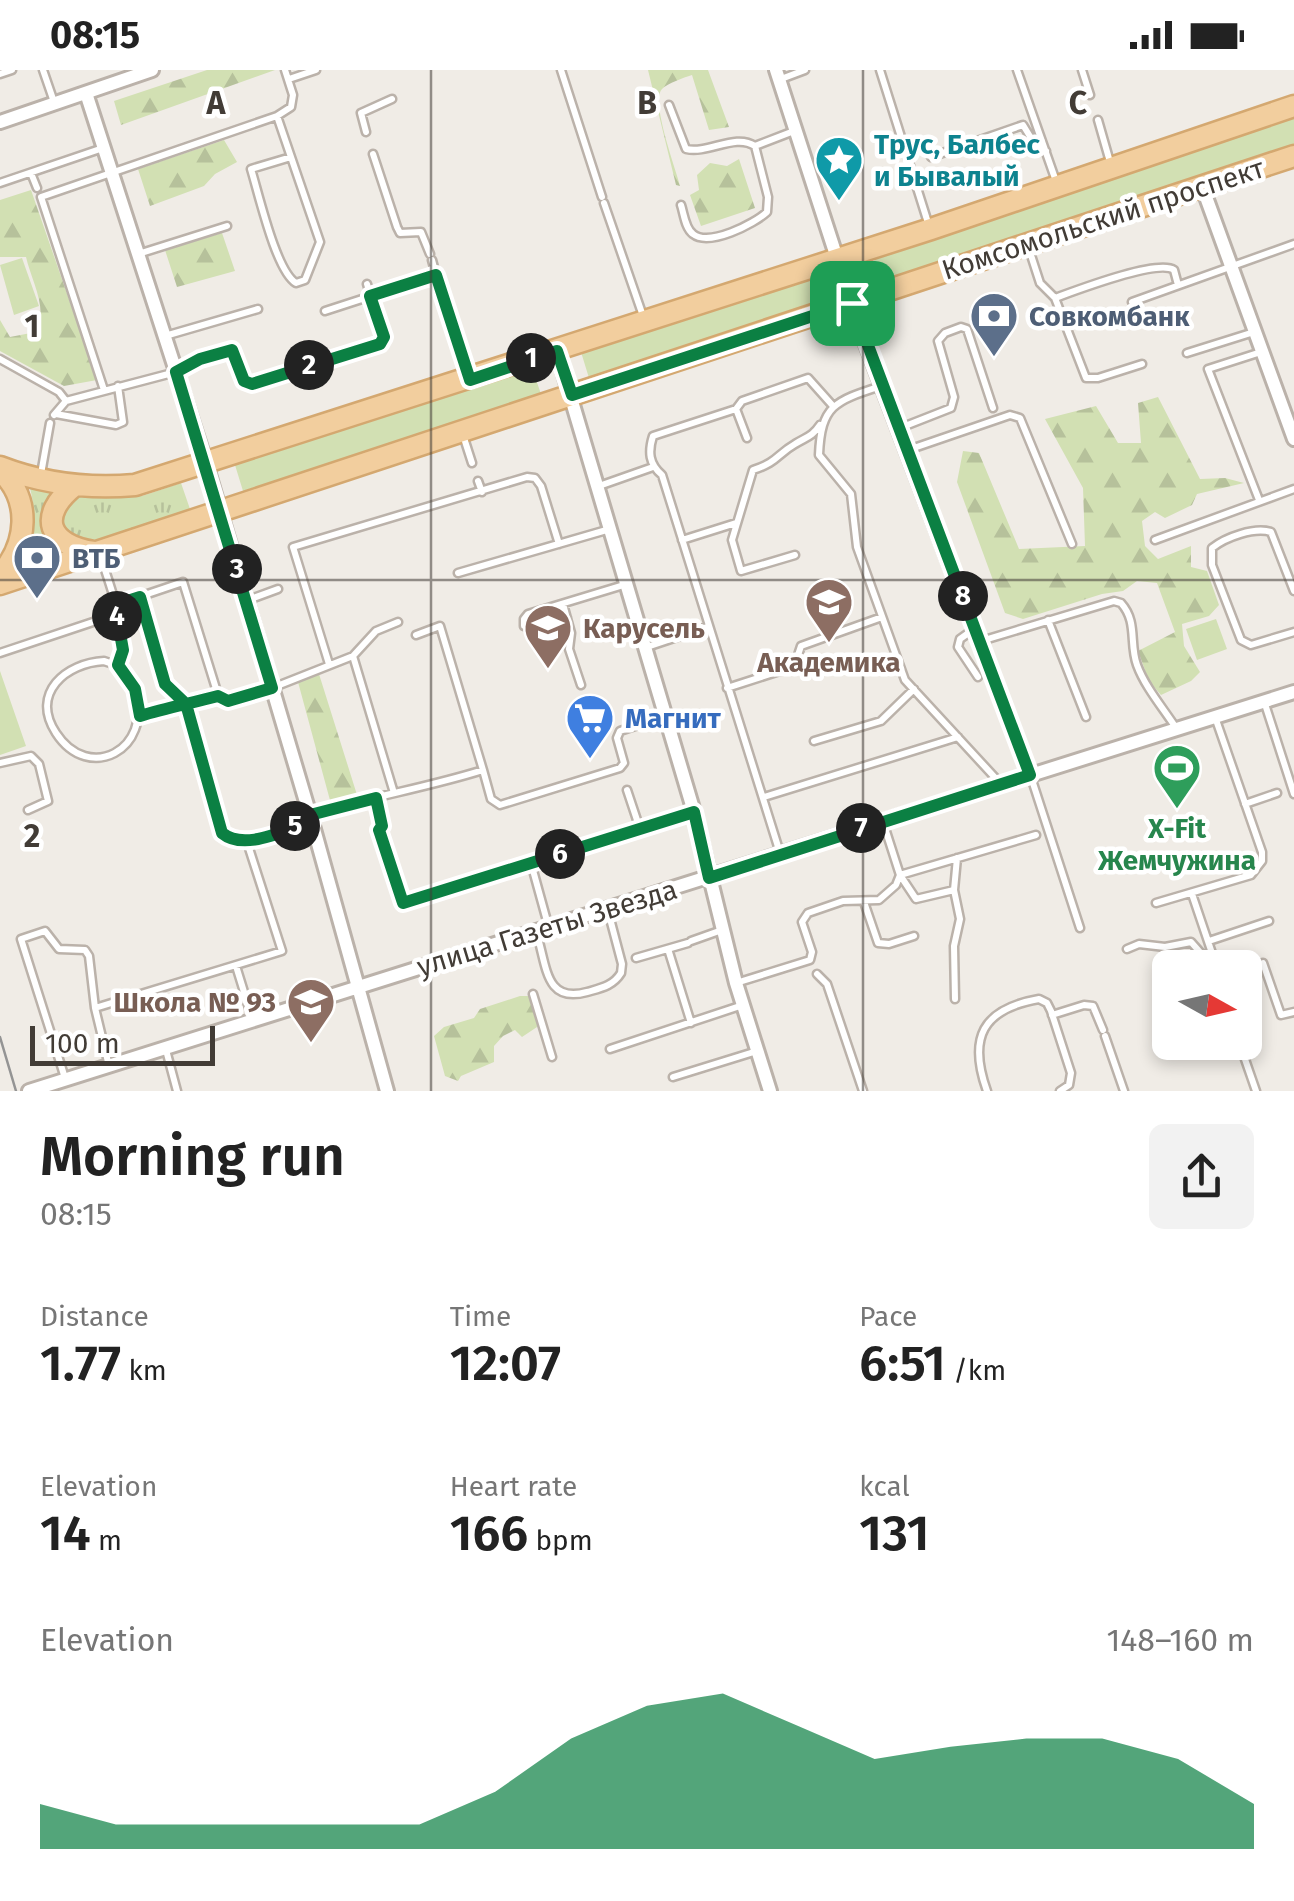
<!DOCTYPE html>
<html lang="en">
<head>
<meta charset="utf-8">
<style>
	body { margin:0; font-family:"Fira Sans",sans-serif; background:#f2f2f2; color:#222; height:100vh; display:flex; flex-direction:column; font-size:38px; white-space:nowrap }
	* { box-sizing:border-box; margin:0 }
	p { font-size:32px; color:#767676 }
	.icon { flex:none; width:55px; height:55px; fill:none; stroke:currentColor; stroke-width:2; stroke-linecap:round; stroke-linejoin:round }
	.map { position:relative; height:1021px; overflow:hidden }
	.side { display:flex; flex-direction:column; background:#fff; flex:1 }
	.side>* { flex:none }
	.needle { width:65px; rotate:98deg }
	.fabs { position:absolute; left:1152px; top:880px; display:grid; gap:20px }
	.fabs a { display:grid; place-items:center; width:110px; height:110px; border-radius:15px; background:#fff; box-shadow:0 5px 15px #0003; font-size:50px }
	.scale { position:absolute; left:30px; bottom:25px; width:185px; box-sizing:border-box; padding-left:10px; border:5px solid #423c36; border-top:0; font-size:28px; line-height:35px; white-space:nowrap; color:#423c36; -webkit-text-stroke:8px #fff; paint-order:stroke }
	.pin { position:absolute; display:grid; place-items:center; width:85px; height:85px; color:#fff; margin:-42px; border-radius:20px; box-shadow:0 5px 15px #0006 }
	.km { position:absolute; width:50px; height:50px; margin:-25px; border-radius:50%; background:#222; color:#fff; font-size:28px; line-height:50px; text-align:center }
	.round { display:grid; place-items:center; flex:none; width:105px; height:105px; border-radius:15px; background:#f2f2f2 }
	.overview { display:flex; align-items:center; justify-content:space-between; height:170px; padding:0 40px }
	h1 { font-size:55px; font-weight:600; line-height:75px }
	.metrics { display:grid; grid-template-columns:repeat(3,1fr); gap:15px; height:170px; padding:10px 40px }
	.metrics div { display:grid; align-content:center }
	.metrics b { font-size:50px; font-weight:600 }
	.metrics small { font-size:28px; font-weight:400 }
	.metrics p { font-size:28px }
	.chart { height:280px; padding:20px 40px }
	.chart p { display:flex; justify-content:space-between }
	.chart svg { width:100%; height:180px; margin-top:10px; fill:#0b8043; opacity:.7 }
	.status { display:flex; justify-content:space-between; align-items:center; height:70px; padding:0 50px; background:#fff; direction:ltr }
	.status svg { height:28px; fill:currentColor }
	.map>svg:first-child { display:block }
	.grass { fill:url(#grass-tufts) }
	.forest { fill:url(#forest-firs) }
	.green { fill:#d2e0b3 }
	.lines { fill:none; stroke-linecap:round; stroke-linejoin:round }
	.service-casing { stroke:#bbb2aa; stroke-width:11 }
	.minor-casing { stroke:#bbb2aa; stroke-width:18 }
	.primary-casing { stroke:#d4a870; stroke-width:25 }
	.service { stroke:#fff; stroke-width:6 }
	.minor { stroke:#fff; stroke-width:12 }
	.primary { stroke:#f2ce9e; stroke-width:20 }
	.tram { stroke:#949494; stroke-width:2.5 }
	.route-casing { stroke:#fff; stroke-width:20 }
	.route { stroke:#0b8043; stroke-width:12 }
	.grid { fill:none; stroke:#423c36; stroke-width:2.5; stroke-opacity:0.55 }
	.labels { text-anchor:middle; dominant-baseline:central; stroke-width:9; stroke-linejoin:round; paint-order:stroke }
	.culture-label { font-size:28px; font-weight:bold; fill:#0d838f; stroke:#fff; text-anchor:start }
	.street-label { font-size:28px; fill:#423c36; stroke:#fff }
	.service-label { font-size:28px; font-weight:bold; fill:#4e5e75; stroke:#fff; text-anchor:start }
	.education-label { font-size:28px; font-weight:bold; fill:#785e54; stroke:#fff; text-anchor:start }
	.shop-label { font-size:28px; font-weight:bold; fill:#366cbe; stroke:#fff; text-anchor:start }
	.leisure-label { font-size:28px; font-weight:bold; fill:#27864d; stroke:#fff }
	.grid-label { font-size:32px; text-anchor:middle; font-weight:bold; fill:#423c36; stroke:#fff; stroke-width:9; stroke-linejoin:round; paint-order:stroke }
</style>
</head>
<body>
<div class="status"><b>08:15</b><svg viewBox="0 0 49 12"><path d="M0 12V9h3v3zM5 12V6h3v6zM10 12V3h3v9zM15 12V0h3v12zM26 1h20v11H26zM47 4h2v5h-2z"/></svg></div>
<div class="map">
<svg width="1294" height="1021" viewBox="0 0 1294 1021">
	<defs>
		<pattern id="grass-tufts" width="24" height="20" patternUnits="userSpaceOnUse" patternTransform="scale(2.5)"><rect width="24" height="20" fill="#d2e0b3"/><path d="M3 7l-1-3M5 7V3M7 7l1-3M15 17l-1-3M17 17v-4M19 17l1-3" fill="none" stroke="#b6c19b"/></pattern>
		<pattern id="forest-firs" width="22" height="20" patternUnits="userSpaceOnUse" patternTransform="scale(2.5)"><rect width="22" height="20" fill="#d2e0b3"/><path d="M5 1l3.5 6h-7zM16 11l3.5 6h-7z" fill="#b6c19b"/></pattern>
	</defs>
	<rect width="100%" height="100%" fill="#f0ece6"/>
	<path class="grass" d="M181,413l9,26 -102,35 -25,-12 -4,-19 18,-16 65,-1z
		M30,418l23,6 11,58 -40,13c10,-28 13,-48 6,-77z"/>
	<path class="forest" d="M207,0h68l-154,55 -7,-24z
		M648,0h60l21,57 -20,3 -17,-55c-9,3 -24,8 -30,14 -12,12 14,80 18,97l-4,-1z
		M224,70l13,22 -22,12 -11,12 -54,20 -12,-37z
		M739,89l16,49 -54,18 -11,-31 9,-5 -2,-15 13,-12 17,3z
		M31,120l66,190 -33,6 -64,-35v-31l10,17 26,-5c13,-23 -5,-52 -10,-75h-26v-57z
		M222,163l13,38 -58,16 -12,-37z
		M1158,327l42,82 25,-1 19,5 -47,11 -5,11 -27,13 -10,-6 -13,9 3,25 13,13 33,-13v21l16,4 12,34 -10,11 -27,8 2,22 16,26 -9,9 -30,14 -12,-14 -11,-30 37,-19 -18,-49 -20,-2 -14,10 -21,3 -79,25 -18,-6 -48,-131 6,-31 16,2 40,96 66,-3 -2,-58 -38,-69 51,-13 22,37h23l-3,-40z
		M319,604l39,124 -27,6 -33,-122z
		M520,926h9l8,12v19l-15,10 -7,-7 -12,6 -9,10v16l-33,14 -3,5 -13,-5 -11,-40 10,-9 30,-9 6,-9z"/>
	<path class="green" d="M1294,47v28l-413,136 -8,-25z
		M22,188l17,48 -25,9 -14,-50z
		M819,204l8,26 -238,78 -8,-26z
		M532,298l9,26 -298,97 -8,-26z
		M1216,549l11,30 -30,11 -11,-31z
		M0,601l26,75 -26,9z"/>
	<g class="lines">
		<g class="service-casing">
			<path id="service" d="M43,0l11,32
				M561,0l41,127
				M880,0l49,156
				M1017,0l40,114
				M1082,0l8,25
				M0,4l12,-4
				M289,9l27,-9
				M781,9l24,-9
				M669,35l17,44c23,5 49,-16 69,-3
				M277,46l43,126 -15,38 -9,3c-20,-12 -37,-88 -45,-114l40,-12
				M1098,50l12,42
				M366,62l-5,-19 31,-14
				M373,84l24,73 3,6 21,-1 9,22
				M931,87l92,-32 11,18 12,8
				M31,103l6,15
				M0,113l103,-35
				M604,133l39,113
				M681,135c3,9 4,23 12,29 16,13 61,-10 74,-22l1,-15 -13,-51 39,-15
				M1028,176l12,37 15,15 31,80h12l44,-14
				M138,184l89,-28
				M432,190l4,15
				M1055,228c22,-8 103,-39 119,-28l4,15
				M1132,232l162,-58
				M325,241l111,-36 32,99
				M165,266l93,-27
				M1187,283l67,-21
				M0,289l59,33 7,9
				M881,316c-46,15 -60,19 -62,69l32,39 6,53 48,133 95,103
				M104,320l-63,-193 236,-81 14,-9 2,-12 -8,-25
				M736,339l11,29
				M56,344l60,11 7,-3 -5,-36
				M54,345l12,-14 110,-29 50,-22h6l12,31 8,3 128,-40 3,-7 -16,-53
				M900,358l51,-20 3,-11 -16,-56 7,-8 16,-6 6,2 26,79
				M463,365l9,28
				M908,380l102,-35 10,3 52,126
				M41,404l9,-51
				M478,411l4,11
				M599,416l54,-19
				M1259,430l-51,-131 53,-17
				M682,470l54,-17
				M1155,470l139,-51
				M795,485l-54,16 -9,-31 21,-70c25,-8 23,-15 42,-26 11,-7 17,-7 25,-19
				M101,487c10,34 28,73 18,108
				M458,503l152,-44
				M1294,521l-23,-59c-17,-5 -45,5 -59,16v17l29,75 10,5 43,-13
				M140,527l25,87 21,21 36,128c23,19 62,-3 89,-11
				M248,530l30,-11
				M563,534l8,29 -2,16 12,36
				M115,535l68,-23 35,113
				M567,548l-34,11 -9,-3v-7l4,-5 99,-30
				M1048,550l38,97
				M974,559l-14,10 -2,8 20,30
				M416,565l24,-9 43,144
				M981,571l133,-40 7,2c17,19 8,40 16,62 8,22 26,43 39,63
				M647,577l60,-20
				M0,583l117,-39
				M353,586l23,-25 22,-9
				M104,591c17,5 26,13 31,31 18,57 -46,92 -79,41 -26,-40 10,-70 48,-72z
				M329,594l-36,-117 234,-70 8,1 6,8 18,58
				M727,618l62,-20 7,-7 5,-15 81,-29
				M1264,631l30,93
				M140,645l78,-20 10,6 44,-13 81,-32 41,137
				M814,671l67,-20 33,-32
				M0,693l31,-7 8,8 9,37 -20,9
				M1031,707l49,151
				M627,720l13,39
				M764,727l194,-60
				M376,728l6,28 -3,4 24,73 291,-91
				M1245,734l32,-11
				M311,745c57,-18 115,-27 172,-45l8,29 9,6 120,-37 4,-5 -7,-25 3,-7 45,-15
				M780,783l-118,-378c-13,-11 -14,-23 -9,-39l83,-27 6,-8 66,-23 25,28
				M531,793l16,58 -9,17c9,32 9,65 49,54 14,-4 26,-6 34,-19l1,-9 -14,-53
				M954,820l-38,9 -16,-24 136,-40
				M1192,824l25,74
				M864,832l14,41 11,1 25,-8
				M1156,833l95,-28 11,-14v-9l-47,-135
				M691,871l31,-11
				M1209,871l60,-20
				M668,879l23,74
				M1127,879l12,-5 26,3 26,-5 23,26
				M636,888l52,-15
				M1263,893l18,52 13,-3
				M236,896l17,55
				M817,904l10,10 36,107
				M736,913l74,-23 2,-8 -10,-30 6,-9 35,-12 36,-1 17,-15 4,-10 -17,-53
				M533,924l19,63
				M955,929l-1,-53 6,-27 -6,-29 3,-32
				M95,938l187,-57 -35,-109
				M1052,945l32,-10 9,1 10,24
				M1105,966l19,55
				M1239,972l17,49
				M610,979l133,-44
				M166,980l11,41
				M673,1007l84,-26
				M65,1008l-44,-139 24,-8 14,18 26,1 4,6 6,52 14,58
				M987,1021c-19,-53 -5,-82 52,-92l8,4 4,8 20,62 -2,12 -9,6"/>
		</g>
		<g class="minor-casing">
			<path id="minor" d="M776,0l82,253 172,452
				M86,23l120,371 106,358 75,269
				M0,52l152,-52
				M1202,116l92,253
				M557,281l137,461 42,171 34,108
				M29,1021l1265,-399"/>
		</g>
		<g class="primary-casing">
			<path id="primary" d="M0,397c44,17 89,22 135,18l796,-256 363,-123
				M0,400c32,30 28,74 0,105
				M74,416c-37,30 -26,59 20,66
				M0,514l1294,-428"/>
		</g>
		<use href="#service" class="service"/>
		<use href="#minor" class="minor"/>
		<use href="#primary" class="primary"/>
		<path class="tram" d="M0,967l16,54"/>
	</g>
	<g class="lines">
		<g class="route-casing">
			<path id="route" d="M852,233l-280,92 -15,-44 -87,29 -34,-105 -66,21 14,41 -4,7 -128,40 -8,-3 -12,-31 -32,9 -24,13 96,316 -44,13 -10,-5c-26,7 -52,12 -78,20l-5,-27 -17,-24 5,-15 -8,-45 25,-8 25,87 21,20 36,129c23,19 64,-4 90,-11l-2,-7 66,-17 6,28 -3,4 24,73 291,-91 15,66 321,-103 -178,-472"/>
		</g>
		<use href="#route" class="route"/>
	</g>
	<path class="grid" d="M431,0v1021M863,0v1021M0,510h1294"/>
	<defs>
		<g id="sight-pin" transform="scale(2.5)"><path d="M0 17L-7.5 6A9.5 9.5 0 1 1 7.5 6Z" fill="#0f9aa8" stroke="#fff"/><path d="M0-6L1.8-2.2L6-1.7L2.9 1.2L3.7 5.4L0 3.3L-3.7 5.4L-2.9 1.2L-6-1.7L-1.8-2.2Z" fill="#fff"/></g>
		<g id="bank-pin" transform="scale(2.5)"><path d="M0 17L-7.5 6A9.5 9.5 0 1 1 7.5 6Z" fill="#5c6f8a" stroke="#fff"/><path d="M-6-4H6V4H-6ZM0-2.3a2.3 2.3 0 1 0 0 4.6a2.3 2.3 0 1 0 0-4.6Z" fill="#fff"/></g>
		<g id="school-pin" transform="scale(2.5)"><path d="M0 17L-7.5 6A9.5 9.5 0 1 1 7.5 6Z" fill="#8d6e63" stroke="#fff"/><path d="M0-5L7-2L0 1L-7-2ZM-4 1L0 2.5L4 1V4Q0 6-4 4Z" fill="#fff"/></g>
		<g id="supermarket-pin" transform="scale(2.5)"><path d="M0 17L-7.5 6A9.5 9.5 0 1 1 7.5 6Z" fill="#3f7fe0" stroke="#fff"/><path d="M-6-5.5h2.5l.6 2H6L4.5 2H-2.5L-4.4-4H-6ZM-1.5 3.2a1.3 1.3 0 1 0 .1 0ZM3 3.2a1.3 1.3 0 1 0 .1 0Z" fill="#fff"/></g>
		<g id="stadium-pin" transform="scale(2.5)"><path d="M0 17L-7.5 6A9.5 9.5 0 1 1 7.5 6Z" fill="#2e9e5b" stroke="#fff"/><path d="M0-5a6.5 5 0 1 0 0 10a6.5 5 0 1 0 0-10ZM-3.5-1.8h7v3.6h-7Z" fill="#fff"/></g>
	</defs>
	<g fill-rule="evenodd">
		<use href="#sight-pin" x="839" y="90"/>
		<use href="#bank-pin" x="994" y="246"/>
		<use href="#bank-pin" x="37" y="488"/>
		<use href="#school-pin" x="829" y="532"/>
		<use href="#school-pin" x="548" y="558"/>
		<use href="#supermarket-pin" x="590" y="648"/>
		<use href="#stadium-pin" x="1177" y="698"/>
		<use href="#school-pin" x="311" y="932"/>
	</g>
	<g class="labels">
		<g class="culture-label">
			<text x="874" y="74">Трус, Балбес<tspan x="874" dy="32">и Бывалый</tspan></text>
		</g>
		<g class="street-label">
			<text transform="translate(1103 149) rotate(-18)">Комсомольский проспект</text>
			<text transform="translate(547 858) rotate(-17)">улица Газеты Звезда</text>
		</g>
		<g class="service-label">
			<text x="1029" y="246">Совкомбанк</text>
			<text x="72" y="488">ВТБ</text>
		</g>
		<g class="education-label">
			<text x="583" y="558">Карусель</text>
			<text x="829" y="592" text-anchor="middle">Академика</text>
			<text x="276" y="932" text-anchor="end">Школа № 93</text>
		</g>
		<g class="shop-label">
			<text x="625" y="648">Магнит</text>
		</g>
		<g class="leisure-label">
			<text x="1177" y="758">X-Fit<tspan x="1177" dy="32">Жемчужина</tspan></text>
		</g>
	</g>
	<g class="grid-label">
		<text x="216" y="44">A</text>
		<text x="647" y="44">B</text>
		<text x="1078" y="44">C</text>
		<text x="32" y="267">1</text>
		<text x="32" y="777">2</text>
	</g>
</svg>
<div class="fabs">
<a><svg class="needle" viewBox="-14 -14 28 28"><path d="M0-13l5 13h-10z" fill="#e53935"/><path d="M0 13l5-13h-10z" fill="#767676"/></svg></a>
</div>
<div class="scale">100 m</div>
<div class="pin" style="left:852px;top:233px;background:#1e9e55"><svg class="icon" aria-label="arrive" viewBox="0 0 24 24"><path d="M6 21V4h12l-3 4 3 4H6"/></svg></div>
<b class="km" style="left:531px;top:288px">1</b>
<b class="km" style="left:309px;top:295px">2</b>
<b class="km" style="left:237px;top:499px">3</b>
<b class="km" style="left:117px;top:546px">4</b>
<b class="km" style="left:295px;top:756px">5</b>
<b class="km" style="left:560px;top:784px">6</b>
<b class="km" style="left:861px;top:758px">7</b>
<b class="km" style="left:963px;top:526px">8</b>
</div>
<section class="side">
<div class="overview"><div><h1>Morning run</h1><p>08:15</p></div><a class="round"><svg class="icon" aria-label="share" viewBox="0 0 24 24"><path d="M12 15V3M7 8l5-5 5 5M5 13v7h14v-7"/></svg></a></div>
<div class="metrics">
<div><p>Distance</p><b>1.77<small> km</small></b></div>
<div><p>Time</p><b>12:07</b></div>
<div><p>Pace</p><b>6:51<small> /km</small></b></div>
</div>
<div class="metrics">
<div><p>Elevation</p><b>14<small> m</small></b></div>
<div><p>Heart rate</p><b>166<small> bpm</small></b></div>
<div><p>kcal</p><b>131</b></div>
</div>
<div class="chart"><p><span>Elevation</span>148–160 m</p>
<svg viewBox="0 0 160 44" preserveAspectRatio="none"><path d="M0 44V33L10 38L20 38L30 38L40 38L50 38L60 30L70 17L80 9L90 6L100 14L110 22L120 19L130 17L140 17L150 22L160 33V44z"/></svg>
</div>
</section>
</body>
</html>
